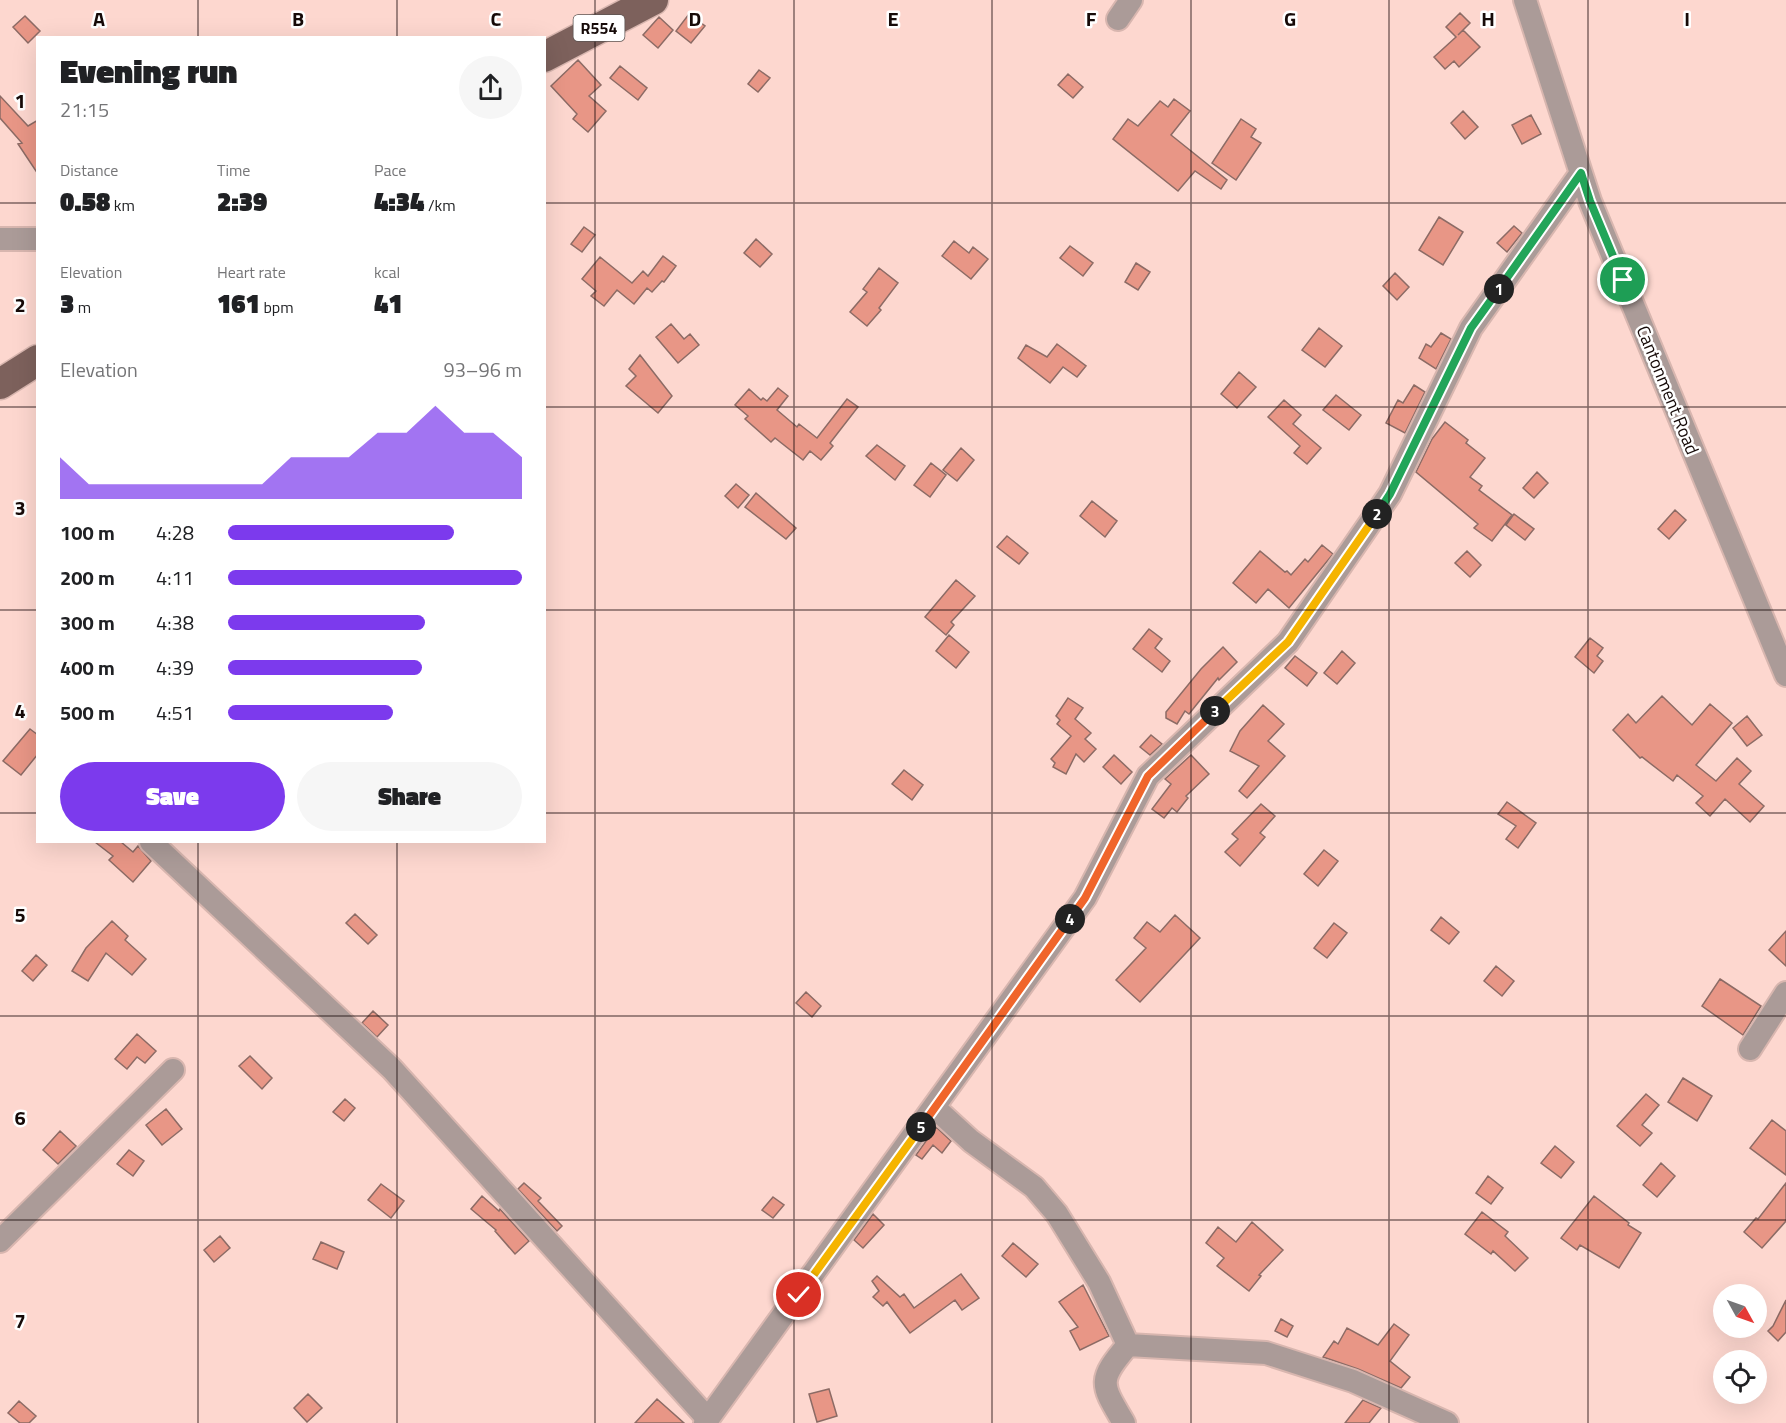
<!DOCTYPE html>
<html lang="en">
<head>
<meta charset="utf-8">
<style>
	body { margin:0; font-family:"Titillium Web",sans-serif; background:#f6f6f6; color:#202124; height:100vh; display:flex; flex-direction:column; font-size:22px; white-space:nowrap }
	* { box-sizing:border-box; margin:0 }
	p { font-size:20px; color:#757577 }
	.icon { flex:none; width:33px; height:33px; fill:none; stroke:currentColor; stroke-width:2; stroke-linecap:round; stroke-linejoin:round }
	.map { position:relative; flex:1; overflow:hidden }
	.details { position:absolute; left:36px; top:36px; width:510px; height:807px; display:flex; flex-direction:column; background:#fff; border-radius:0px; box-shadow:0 6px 24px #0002 }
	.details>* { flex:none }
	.needle { width:39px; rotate:130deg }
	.buttons { position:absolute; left:1713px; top:1284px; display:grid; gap:12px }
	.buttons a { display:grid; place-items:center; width:54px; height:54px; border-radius:50%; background:#fff; box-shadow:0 6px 24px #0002; font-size:30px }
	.pin { position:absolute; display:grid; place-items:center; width:51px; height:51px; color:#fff; margin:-26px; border:3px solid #fff; border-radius:50%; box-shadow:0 2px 6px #0007 }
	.km { position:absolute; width:30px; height:30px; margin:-15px; border-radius:50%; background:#222; color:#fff; font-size:16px; line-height:30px; text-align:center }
	.round { display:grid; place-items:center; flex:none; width:63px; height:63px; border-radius:32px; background:#f6f6f6 }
	.head { display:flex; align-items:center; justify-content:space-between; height:102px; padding:0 24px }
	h1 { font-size:33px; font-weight:800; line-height:45px }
	.metrics { display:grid; grid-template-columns:repeat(3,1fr); gap:9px; height:102px; padding:6px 24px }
	.metrics div { display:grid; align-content:center }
	.metrics b { font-size:26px; font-weight:800 }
	.metrics small { font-size:16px; font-weight:400 }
	.metrics p { font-size:16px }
	.chart { height:168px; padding:12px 24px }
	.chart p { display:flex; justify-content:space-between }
	.chart svg { width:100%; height:108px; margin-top:6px; fill:#7c3aed; opacity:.7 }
	.primary-button { display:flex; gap:12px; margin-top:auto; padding:12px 24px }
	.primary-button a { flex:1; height:69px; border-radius:36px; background:#7c3aed; color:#fff; font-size:24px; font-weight:800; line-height:69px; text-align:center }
	.primary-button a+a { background:#f6f6f6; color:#202124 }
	ul { padding:0 24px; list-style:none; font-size:20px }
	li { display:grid; grid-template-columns:96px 72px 1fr; align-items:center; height:45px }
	li i { height:15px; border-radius:8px; background:#7c3aed }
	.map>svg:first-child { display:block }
	.building { fill:#e89686; stroke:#8c6b65; stroke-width:1.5 }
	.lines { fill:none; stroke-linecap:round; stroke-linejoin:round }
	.minor-casing { stroke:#d8b6af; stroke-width:26 }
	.major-casing { stroke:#d8b6af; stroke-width:33 }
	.minor { stroke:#ab9b98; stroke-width:22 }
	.major { stroke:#7d615c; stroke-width:30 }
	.split-1-casing { stroke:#fff; stroke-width:12 }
	.split-2-casing { stroke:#fff; stroke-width:12 }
	.split-3-casing { stroke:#fff; stroke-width:12 }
	.split-4-casing { stroke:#fff; stroke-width:12 }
	.split-5-casing { stroke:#fff; stroke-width:12 }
	.split-6-casing { stroke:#fff; stroke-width:12 }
	.split-1 { stroke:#22a559; stroke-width:8 }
	.split-2 { stroke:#22a559; stroke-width:8 }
	.split-3 { stroke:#f5b400; stroke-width:8 }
	.split-4 { stroke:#f0652b; stroke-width:8 }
	.split-5 { stroke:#f0652b; stroke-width:8 }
	.split-6 { stroke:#f5b400; stroke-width:8 }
	.grid { fill:none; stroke:#160a08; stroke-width:1.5; stroke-opacity:0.55 }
	.labels { text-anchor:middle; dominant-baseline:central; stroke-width:5; stroke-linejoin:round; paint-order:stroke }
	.shield { fill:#fff; stroke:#5c5452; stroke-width:1.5 }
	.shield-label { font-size:16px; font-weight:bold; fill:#160a08 }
	.street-label { font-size:18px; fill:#160a08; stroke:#fff }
	.grid-label { font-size:20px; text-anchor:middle; font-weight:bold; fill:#160a08; stroke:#fff; stroke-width:5; stroke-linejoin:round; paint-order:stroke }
</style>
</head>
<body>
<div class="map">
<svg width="1786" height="1423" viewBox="0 0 1786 1423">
	<rect width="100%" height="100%" fill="#fdd7cf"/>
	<path class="building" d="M1460,13l10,10 -12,12 5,-5 17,17 -21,20 -5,-6 -9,8 -11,-12 22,-20 -10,-10z
		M689,14l16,12 -14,17 -15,-12z
		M25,16l15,15 -12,12 -15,-16z
		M659,17l14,13 -15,18 -15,-13z
		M578,60l23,25 -12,11 17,15 -18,21 -15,-13 4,-5 -26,-28z
		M620,66l27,22 -9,12 -28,-22z
		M759,70l11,8 -12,14 -10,-8z
		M1068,74l15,13 -10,11 -15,-13z
		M0,96l28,30 10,-6v54l-20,-30 4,-1 -22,-25z
		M1174,99l16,12 -19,24 56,45 -6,9 -26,-18 -17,20 -65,-52 15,-20 10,7 22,-25 8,6z
		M1463,111l15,16 -13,12 -14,-16z
		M1531,115l10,19 -19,10 -10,-19z
		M1241,119l15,10 -5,8 10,6 -25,37 -24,-17z
		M1439,217l24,15 -20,33 -24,-15z
		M1514,226l8,7 -15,19 -10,-9z
		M584,227l11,8 -13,17 -11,-8z
		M756,239l16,15 -12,13 -16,-14z
		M954,241l15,12 4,-6 15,12 -17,20 -29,-23z
		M1070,246l23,17 -10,13 -23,-18z
		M663,256l13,10 -12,16 -2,-1 -10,11 -5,-4 -13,16 -17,-14 -13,16 -13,-10 5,-5 -14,-12 18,-22 32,26 11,-12 5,5z
		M1136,263l14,9 -12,18 -13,-8z
		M879,268l19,15 -19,25 2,2 -14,16 -17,-14 17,-20 -4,-3z
		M1395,273l14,14 -12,13 -14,-14z
		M671,324l13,15 6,-5 9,11 -21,18 -22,-26z
		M1319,328l23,18 -17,21 -23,-17z
		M1441,333l10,6 -15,30 -17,-11 7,-14 5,3z
		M1057,344l29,22 -9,11 -14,-10 -13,16 -32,-25 8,-13 21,12z
		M640,355l32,41 -14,17 -32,-27 10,-10 -7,-7z
		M1239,372l17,15 -19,21 -16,-14z
		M1414,385l11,7 -20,41 -19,-10 12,-23 5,3z
		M778,388l10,8 -11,14 20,17 2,-3 18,14 30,-39 11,8 -28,36 3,3 -12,14 -11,-9 -7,9 -28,-22 -4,4 -26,-23 3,-3 -13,-11 14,-16 12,11 2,-2 4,3z
		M1336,395l25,20 -12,15 -26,-20z
		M1284,400l17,15 -8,9 28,24 -14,16 -13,-11 6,-7 -32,-29z
		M1445,422l23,18 -2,3 19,15 -15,19 12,9 -3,4 33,25 -20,26 -18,-13 4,-4 -62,-52 16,-33z
		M877,445l28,21 -10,14 -29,-24z
		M961,448l13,12 -17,21 -14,-11z
		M931,463l15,12 -16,22 -16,-12z
		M1537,472l11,11 -14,15 -11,-10z
		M736,484l13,11 -11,13 -13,-12z
		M756,493l40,35 -10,11 -41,-32z
		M1092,501l25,20 -12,16 -25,-21z
		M1675,510l11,10 -17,19 -11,-10z
		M1514,514l20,15 -9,11 -19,-15z
		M1007,536l21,17 -9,11 -22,-17z
		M1322,545l11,9 -44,54 -21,-19 -12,14 -23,-20 27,-32 25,21 2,-1 4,4 14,-16 3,3z
		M1467,551l14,14 -11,12 -15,-14z
		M956,580l19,16 -24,26 3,3 -8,10 -21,-18z
		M1149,629l13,10 -7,9 15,13 -8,11 -29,-23z
		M949,635l20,17 -13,16 -20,-17z
		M1590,638l13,10 -6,8 6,5 -9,12 -19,-16z
		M1223,647l14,15 -18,18 -1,-2 -29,36 -4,-3 -8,13 -11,-6v-6l35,-43z
		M1342,651l13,12 -18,21 -13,-11z
		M1295,656l22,17 -10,13 -22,-18z
		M1662,696l30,29 18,-21 22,19 -36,42 20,16 21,-23 14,13 -12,13 25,22 -14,16 -25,-23 -15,17 -14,-13 7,-7 -26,-21 -4,6 -31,-24 -2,1 -27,-28 15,-16 8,9z
		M1068,698l15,10 -8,11 16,14 -6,6 11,10 -12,13 -8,-8 -10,20 -13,-7 2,-4 -4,-4 20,-23 -14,-12 3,-4 -4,-4z
		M1263,705l21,19 -16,17 17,15 -38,42 -8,-7 20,-25 -29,-15 10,-20z
		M1747,716l15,19 -15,11 -14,-18z
		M30,729l8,6v19l-17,21 -18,-14z
		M1151,735l11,9 -12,11 -10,-8z
		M1114,755l18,17 -11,12 -18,-17z
		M1191,755l18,19 -23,22 2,2 -11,14 -5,-4 -8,10 -12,-9 19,-25 -6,-5z
		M904,770l19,15 -11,15 -20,-16z
		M1507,802l29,21 -18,25 -12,-9 10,-13 -18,-12z
		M1261,804l14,12 -15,17 5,4 -25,29 -15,-14 13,-13 -6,-5z
		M95,842h26l12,10 5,-6 13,15 -18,21 -24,-22 4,-4z
		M1324,850l14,11 -20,25 -14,-12z
		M355,914l22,21 -9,9 -22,-21z
		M1175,915l25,23 -60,64 -24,-22 30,-32 -12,-10 13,-16 13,10z
		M1441,917l18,15 -10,12 -18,-14z
		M112,921l16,15 -3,4 21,19 -14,16 -26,-22 -18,28 -16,-10 14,-23z
		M1334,923l13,10 -20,25 -13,-10z
		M1786,931v35l-17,-16z
		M36,955l11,10 -14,16 -11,-10z
		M1496,966l18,15 -12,15 -18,-15z
		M1720,979l41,27 -18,29 -41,-29z
		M806,992l15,14 -9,11 -16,-14z
		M373,1011l15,14 -11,12 -15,-14z
		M137,1034l19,17 -11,12 -8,-6 -10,12 -12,-10z
		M250,1056l22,22 -10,11 -23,-23z
		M1683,1078l29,18 -15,25 -29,-19z
		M1646,1094l13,11 -17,20 10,8 -12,13 -23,-20z
		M345,1099l10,9 -11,13 -11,-9z
		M166,1109l16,20 -20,16 -16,-20z
		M1772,1120l14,11v44l-36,-27z
		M936,1127l15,14 -9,12 -9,-8 -11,14 -6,-4z
		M60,1131l16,15 -18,18 -15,-14z
		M1555,1146l19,16 -13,16 -20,-15z
		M129,1150l15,11 -11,15 -16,-12z
		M1661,1163l14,13 -18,21 -14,-12z
		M1488,1176l15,12 -12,16 -15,-11z
		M524,1183l17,15 -3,3 24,25 -5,5 -39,-42z
		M1786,1183v38l-24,27 -18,-16 12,-14 2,1z
		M381,1184l23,17 -13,17 -23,-18z
		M482,1196l17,15 1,-2 29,32 -14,13 -20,-23 1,-1 -25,-21z
		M1594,1196l35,27 -1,2 13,8 -22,35 -39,-23 -3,5 -16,-12z
		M773,1197l11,8 -11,13 -11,-8z
		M1482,1212l26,20 -3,4 23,22 -13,13 -22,-20 -2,3 -26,-20z
		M873,1214l11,11 -21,23 -9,-8z
		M1252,1222l31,28 -24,25 2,1 -12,15 -32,-25 7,-8 -18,-15 12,-16 18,15z
		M220,1236l10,12 -16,14 -10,-12z
		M321,1242l23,10 -7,17 -24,-10z
		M1013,1243l25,21 -12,13 -24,-21z
		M961,1274l18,24 -17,12 -7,-10 -45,33 -23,-31 -4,4 -10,-9 6,-6 -7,-10 5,-5 23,21 4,-3 10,14z
		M1083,1285l26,51 -29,14 -10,-19 8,-4 -19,-25z
		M1786,1300v32l-8,9 -10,-10 5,-5z
		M1281,1319l12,7 -6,11 -12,-6z
		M1394,1324l15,11 -19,26 20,16 -9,11 -43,-19 -35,-12 11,-16 4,3 9,-16 31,17z
		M829,1389l8,27 -20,6 -8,-28z
		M308,1394l14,14 -15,14 -13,-14z
		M657,1399l27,24h-49z
		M1363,1400l18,8 -12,15h-24z
		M19,1401l17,15 -7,7h-9l-12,-10z"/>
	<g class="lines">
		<g class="minor-casing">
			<path id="minor" d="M1525,0l65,201 196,474
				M1118,19l13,-19
				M0,239h38
				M151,842l241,227 316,350
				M1750,1049l36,-56
				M935,1108l36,33 63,46 23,27 42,68 29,63c-31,36 -27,39 -4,78
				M0,1241l173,-171
				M1128,1345l138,8 87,28 94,42
				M705,1423l380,-525 63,-122 140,-134 102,-148 81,-166 110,-155"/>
		</g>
		<g class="major-casing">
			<path id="major" d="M544,57l109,-57
				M0,384l38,-24"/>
		</g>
		<use href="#minor" class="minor"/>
		<use href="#major" class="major"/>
	</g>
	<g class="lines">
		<g class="split-1-casing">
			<path id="split-1" d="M1499,289l82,-116 9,28 33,79"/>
		</g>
		<g class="split-2-casing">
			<path id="split-2" d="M1377,514l13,-20 81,-166 28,-39"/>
		</g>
		<g class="split-3-casing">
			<path id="split-3" d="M1215,711l73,-69 89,-128"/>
		</g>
		<g class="split-4-casing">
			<path id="split-4" d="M1070,919l15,-21 63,-122 67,-65"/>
		</g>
		<g class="split-5-casing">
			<path id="split-5" d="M921,1127l149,-208"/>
		</g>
		<g class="split-6-casing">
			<path id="split-6" d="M799,1295l122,-168"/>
		</g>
		<use href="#split-1" class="split-1"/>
		<use href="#split-2" class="split-2"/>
		<use href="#split-3" class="split-3"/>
		<use href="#split-4" class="split-4"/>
		<use href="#split-5" class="split-5"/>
		<use href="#split-6" class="split-6"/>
	</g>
	<path class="grid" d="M198,0v38M397,0v38M595,0v1423M794,0v1423M992,0v1423M1191,0v1423M1389,0v1423M1588,0v1423M0,203h38M544,203h1242M0,407h38M544,407h1242M0,610h38M544,610h1242M0,813h38M544,813h1242M198,842v581M397,842v581M0,1016h1786M0,1220h1786"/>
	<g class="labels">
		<rect class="shield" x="573.5" y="15" width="51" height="26" rx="4.5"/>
		<g class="shield-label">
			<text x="599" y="28">R554</text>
		</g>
		<g class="street-label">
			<text transform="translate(1668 390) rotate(68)">Cantonment Road</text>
		</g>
	</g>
	<g class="grid-label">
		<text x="99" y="26">A</text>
		<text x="298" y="26">B</text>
		<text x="496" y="26">C</text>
		<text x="695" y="26">D</text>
		<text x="893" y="26">E</text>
		<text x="1091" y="26">F</text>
		<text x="1290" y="26">G</text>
		<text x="1488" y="26">H</text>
		<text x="1687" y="26">I</text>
		<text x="20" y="108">1</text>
		<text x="20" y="312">2</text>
		<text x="20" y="515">3</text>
		<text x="20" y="718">4</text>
		<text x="20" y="922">5</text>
		<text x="20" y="1125">6</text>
		<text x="20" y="1328">7</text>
	</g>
</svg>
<div class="buttons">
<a><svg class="needle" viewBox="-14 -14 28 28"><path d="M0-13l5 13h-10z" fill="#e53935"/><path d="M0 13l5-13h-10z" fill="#757577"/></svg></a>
<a><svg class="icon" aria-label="locate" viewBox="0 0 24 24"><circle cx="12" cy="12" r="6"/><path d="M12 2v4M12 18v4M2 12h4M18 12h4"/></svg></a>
</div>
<div class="pin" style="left:1623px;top:280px;background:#1e9e55"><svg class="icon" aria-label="arrive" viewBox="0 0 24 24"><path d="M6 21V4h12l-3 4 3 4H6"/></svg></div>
<div class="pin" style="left:799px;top:1295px;background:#d93025"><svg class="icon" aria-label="check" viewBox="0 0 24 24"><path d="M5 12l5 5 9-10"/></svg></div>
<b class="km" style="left:1499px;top:289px">1</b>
<b class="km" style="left:1377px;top:514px">2</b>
<b class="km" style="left:1215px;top:711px">3</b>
<b class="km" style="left:1070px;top:919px">4</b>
<b class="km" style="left:921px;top:1127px">5</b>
<section class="details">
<div class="head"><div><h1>Evening run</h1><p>21:15</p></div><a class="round"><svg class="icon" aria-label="share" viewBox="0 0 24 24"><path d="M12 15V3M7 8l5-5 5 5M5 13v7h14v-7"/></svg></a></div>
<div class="metrics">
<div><p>Distance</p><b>0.58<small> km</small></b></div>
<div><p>Time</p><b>2:39</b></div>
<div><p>Pace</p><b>4:34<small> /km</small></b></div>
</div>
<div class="metrics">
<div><p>Elevation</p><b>3<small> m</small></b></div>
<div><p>Heart rate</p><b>161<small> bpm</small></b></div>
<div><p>kcal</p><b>41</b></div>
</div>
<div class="chart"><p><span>Elevation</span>93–96 m</p>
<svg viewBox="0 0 160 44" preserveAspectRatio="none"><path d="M0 44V27L10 38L20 38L30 38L40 38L50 38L60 38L70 38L80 27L90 27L100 27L110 17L120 17L130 6L140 17L150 17L160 27V44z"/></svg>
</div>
<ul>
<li><b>100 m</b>4:28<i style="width:77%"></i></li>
<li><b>200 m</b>4:11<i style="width:100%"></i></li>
<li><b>300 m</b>4:38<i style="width:67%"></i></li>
<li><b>400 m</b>4:39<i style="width:66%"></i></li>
<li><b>500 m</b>4:51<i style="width:56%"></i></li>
</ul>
<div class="primary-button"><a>Save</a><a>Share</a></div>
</section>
</div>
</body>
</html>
